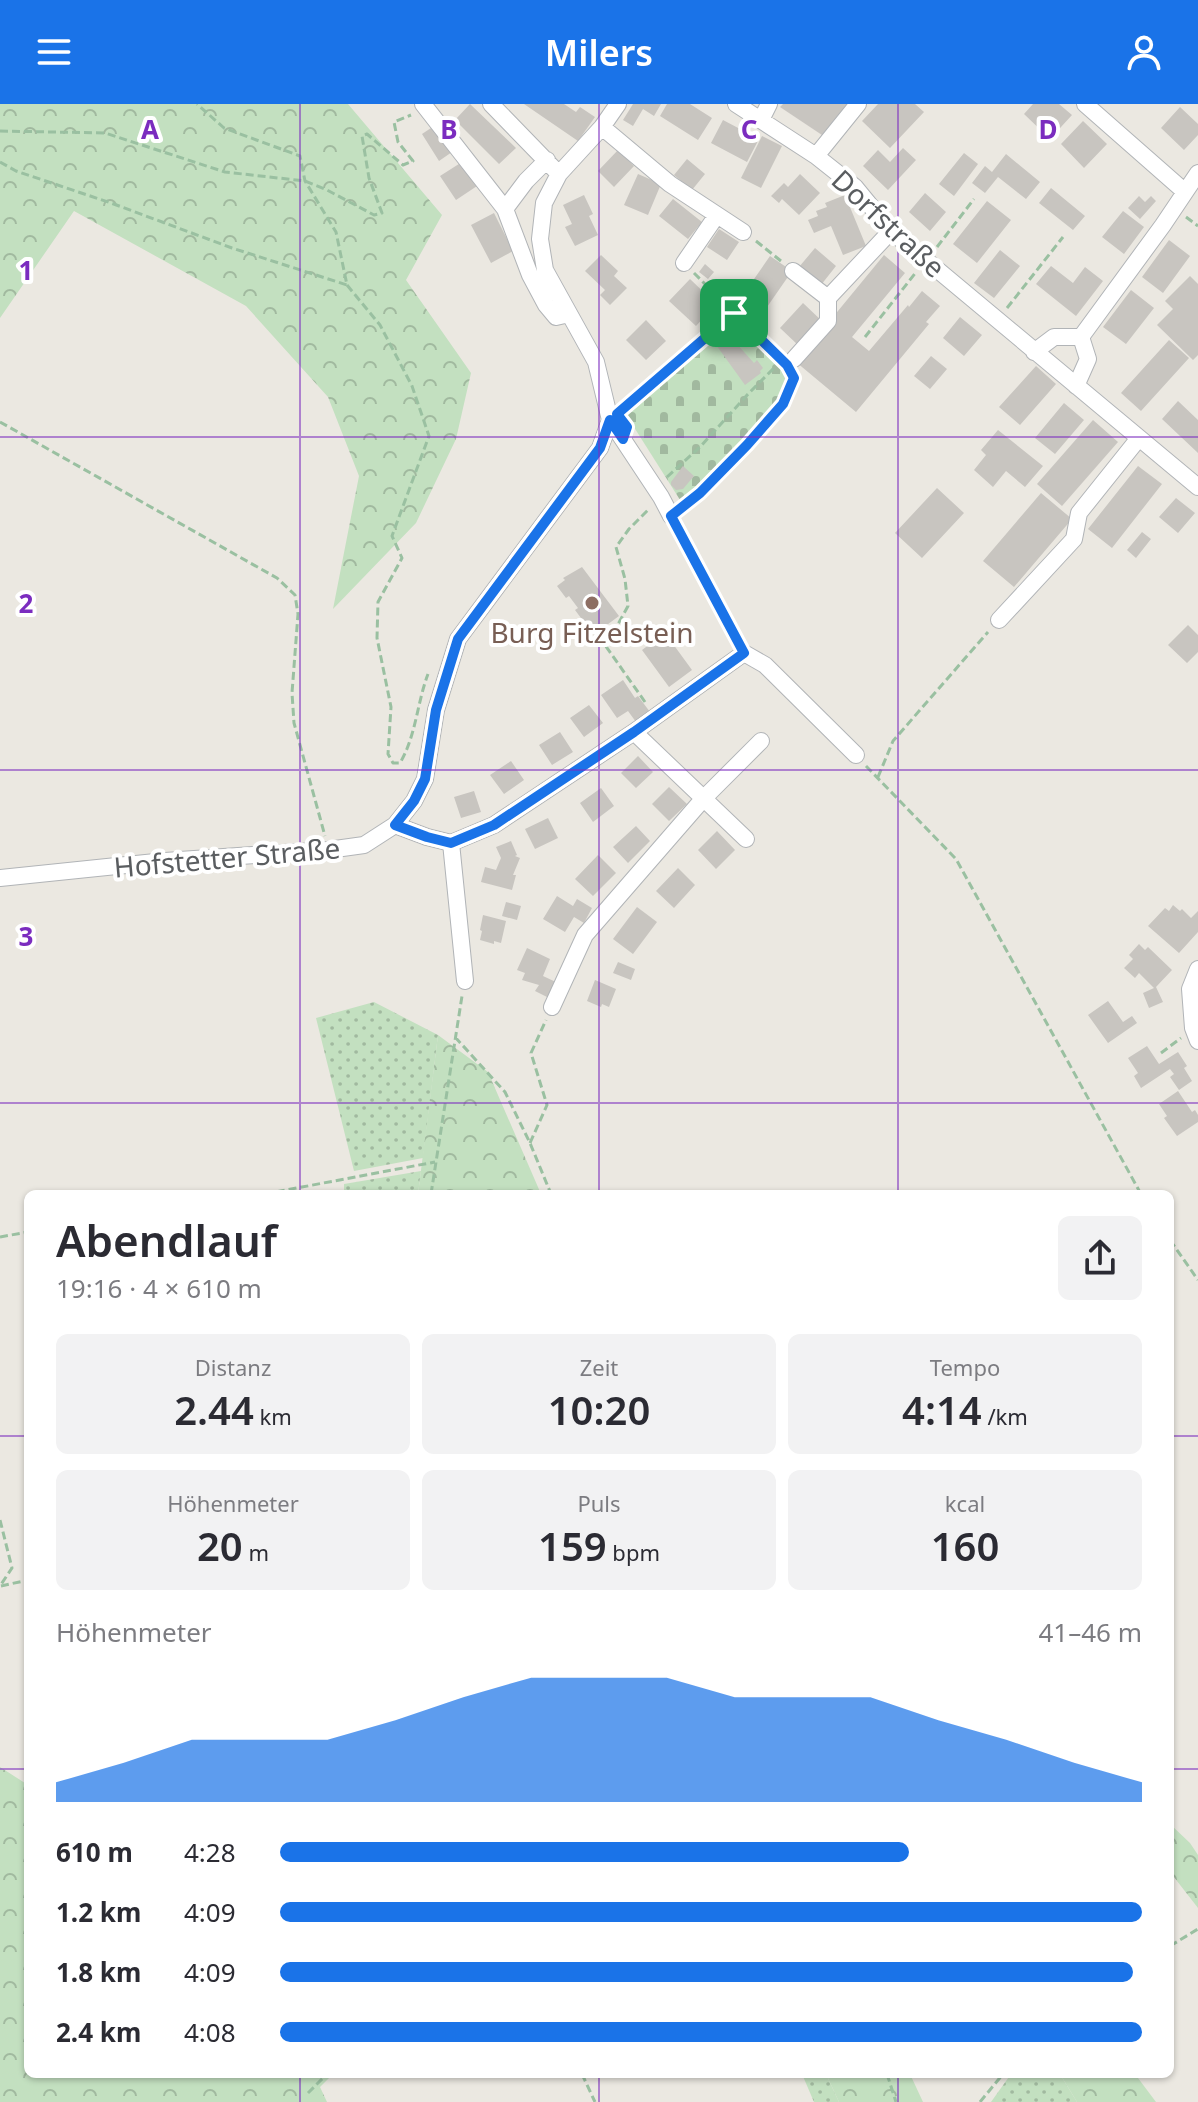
<!DOCTYPE html>
<html lang="de">
<head>
<meta charset="utf-8">
<style>
	body { margin:0; font-family:"Noto Sans",sans-serif; background:#f2f2f3; color:#2b2b33; height:100vh; display:flex; flex-direction:column; font-size:30px; white-space:nowrap }
	* { box-sizing:border-box; margin:0 }
	p { font-size:26px; color:#7c7c81 }
	.icon { flex:none; width:44px; height:44px; fill:none; stroke:currentColor; stroke-width:2; stroke-linecap:round; stroke-linejoin:round }
	.map { position:relative; flex:1; overflow:hidden }
	.side { position:absolute; left:24px; top:1086px; width:1150px; height:888px; display:flex; flex-direction:column; background:#fff; border-radius:12px; box-shadow:0 2px 6px #0004 }
	.side>* { flex:none }
	.pin { position:absolute; display:grid; place-items:center; width:68px; height:68px; color:#fff; margin:-34px; border-radius:16px; box-shadow:0 4px 12px #0006 }
	.round { display:grid; place-items:center; flex:none; width:84px; height:84px; border-radius:12px; background:#f2f2f3 }
	.overview { display:flex; align-items:center; justify-content:space-between; height:136px; padding:0 32px }
	h1 { font-size:44px; font-weight:600; line-height:60px }
	.figures { display:grid; grid-template-columns:repeat(3,1fr); gap:12px; height:136px; padding:8px 32px }
	.figures div { display:grid; align-content:center; border-radius:12px; background:#f2f2f3; text-align:center }
	.figures b { font-size:40px; font-weight:600 }
	.figures small { font-size:22px; font-weight:400 }
	.figures p { font-size:22px }
	.chart { height:224px; padding:16px 32px }
	.chart p { display:flex; justify-content:space-between }
	.chart svg { width:100%; height:144px; margin-top:8px; fill:#1a73e8; opacity:.7 }
	ul { padding:0 32px; list-style:none; font-size:26px }
	li { display:grid; grid-template-columns:128px 96px 1fr; align-items:center; height:60px }
	li i { height:20px; border-radius:10px; background:#1a73e8 }
	header { display:flex; justify-content:space-between; align-items:center; height:104px; padding:0 32px; background:#1a73e8; color:#fff; font-size:36px; font-weight:600 }
	.map>svg:first-child { display:block }
	.grass { fill:url(#grass-dots) }
	.forest { fill:url(#forest-crowns) }
	.cemetery { fill:url(#cemetery-stones) }
	.building { fill:#c8c5c0 }
	.lines { fill:none; stroke-linecap:round; stroke-linejoin:round }
	.minor-casing { stroke:#b1b4b7; stroke-width:18 }
	.path { stroke:#9ac0a1; stroke-width:3; stroke-dasharray:8 4; stroke-linecap:butt }
	.minor { stroke:#fff; stroke-width:16 }
	.route-casing { stroke:#fff; stroke-width:16 }
	.route { stroke:#1a73e8; stroke-width:10 }
	.grid { fill:none; stroke:#7b2cbf; stroke-width:2; stroke-opacity:0.55 }
	.education-dot { fill:#8d6e63; stroke:#fff; stroke-width:3 }
	.labels { text-anchor:middle; dominant-baseline:central; stroke-width:8; stroke-linejoin:round; paint-order:stroke }
	.street-label { font-size:28px; fill:#5a5d60; stroke:#fff }
	.education-label { font-size:28px; fill:#785e54; stroke:#fff }
	.grid-label { font-size:26px; text-anchor:middle; font-weight:bold; fill:#7b2cbf; stroke:#fff; stroke-width:8; stroke-linejoin:round; paint-order:stroke }
</style>
</head>
<body>
<header><svg class="icon" aria-label="menu" viewBox="0 0 24 24"><path d="M4 6h16M4 12h16M4 18h16"/></svg>Milers<svg class="icon" aria-label="person" viewBox="0 0 24 24"><circle cx="12" cy="8" r="4"/><path d="M4 21q1-7 8-7t8 7"/></svg></header>
<div class="map">
<svg width="1198" height="1998" viewBox="0 0 1198 1998">
	<defs>
		<pattern id="grass-dots" width="8" height="8" patternUnits="userSpaceOnUse" patternTransform="scale(2)"><rect width="8" height="8" fill="#c3e0c0"/><path d="M2 2h.1M6 6h.1" fill="none" stroke="#a1b99f" stroke-width="1.8" stroke-linecap="round"/></pattern>
		<pattern id="forest-crowns" width="20" height="18" patternUnits="userSpaceOnUse" patternTransform="scale(2)"><rect width="20" height="18" fill="#c3e0c0"/><path d="M2 6a3 3 0 1 1 6 0M12 15a3 3 0 1 1 6 0" fill="none" stroke="#a1b99f"/></pattern>
		<pattern id="cemetery-stones" width="16" height="16" patternUnits="userSpaceOnUse" patternTransform="scale(2)"><rect width="16" height="16" fill="#c3e0c0"/><path d="M2 7V4a2 2 0 0 1 4 0v3zM10 15v-3a2 2 0 0 1 4 0v3z" fill="#a1b99f"/></pattern>
	</defs>
	<rect width="100%" height="100%" fill="#ebe8e1"/>
	<path class="grass" d="M374,898l64,33 -15,123 -69,13 -38,-153z
		M421,1067l-3,23h-74v-10z
		M802,1970h24l13,28h-25z
		M1011,1970h49l17,28h-86z"/>
	<path class="forest" d="M0,0h348l94,111 -36,65 65,93 -15,66 -40,84 -83,86 26,-133 -31,-79 -82,-91 -172,-95 -74,107z
		M438,931l50,37 53,122h-123z
		M0,1663l28,18v289h305l-13,13 7,15h-327z
		M1170,1720l20,19 8,12v53l-28,-36z
		M826,1970h84l13,28h-84z
		M1060,1970h75l21,28h-79z"/>
	<path class="cemetery" d="M733,217l56,53 -11,32 -96,97 -57,-90z"/>
	<path class="building" d="M470,0l46,44 -17,16 -44,-44z
		M524,0h40l12,8 4,-5 15,10 -17,24z
		M633,0h28l-7,12 -11,-7 -10,17 -10,-6z
		M667,0h23l22,14 -14,22 -38,-24z
		M783,0h64l-25,31 -42,-28z
		M878,0h37l9,8 -34,36 -28,-27z
		M1033,0h26l13,11 -22,24 -26,-25z
		M1180,3l18,17v11l-14,15 -23,-22z
		M723,16l36,19 -12,23 -36,-19z
		M1083,17l24,23 -23,24 -23,-24z
		M434,22l18,26 -13,9 -17,-27z
		M762,32l20,10 -21,42 -20,-10z
		M903,44l13,12 -28,30 -25,-24 15,-16 12,12z
		M618,46l16,16 -20,21 -16,-16z
		M964,49l14,11 -24,32 -15,-12z
		M1006,50l34,28 -14,17 -28,-22 -13,16 -13,-10 13,-17 7,6z
		M687,55l18,15 -13,16 -18,-15z
		M462,58l15,24 -21,14 -16,-24z
		M638,70l23,10 -13,31 -24,-10z
		M800,70l20,19 -21,22 -17,-16 -3,4 -8,-7 13,-13 4,4z
		M1051,84l34,28 -12,14 -34,-27z
		M925,89l21,19 -16,19 -21,-19z
		M584,91l9,19 -4,2 9,19 -23,11 -10,-19 7,-3 -9,-19z
		M845,91l21,51 -23,9 -12,-29 -17,7 -6,-13 10,-4 -2,-5 11,-4 -2,-4z
		M1139,92l6,6 6,-6 5,5 -16,18 -12,-11z
		M673,95l29,23 -14,17 -29,-23z
		M987,97l24,19 -34,43 -24,-19z
		M1123,107l21,16 -20,27 -22,-17z
		M494,109l19,38 -22,12 -20,-38z
		M719,125l20,13 -12,18 -20,-13z
		M1169,136l21,16 -27,37 -21,-16z
		M815,144l21,18 -15,19 -22,-18z
		M1000,146l20,16 -26,32 -20,-15z
		M601,151l17,16 -4,5 13,12 -17,17 -10,-10 5,-5 -20,-19z
		M884,151l21,18 -53,64 17,14 39,-46 1,2 13,-16 18,15 -14,16 3,2 -73,88 -60,-50z
		M770,152l22,15 -32,46 -22,-15z
		M705,160l9,8 -6,7 -9,-7z
		M1051,162l22,17 12,-16 18,14 -27,35 -40,-32z
		M1190,172l8,8v71l-5,5 -36,-35 16,-16 -8,-8z
		M690,175l26,25 -20,22 -27,-25z
		M1131,186l23,18 -28,36 -23,-17z
		M803,199l20,19 -24,24 -19,-18z
		M960,213l22,18 -18,21 -21,-18z
		M646,216l20,21 -20,19 -20,-20z
		M726,228l28,31 3,-3 6,8 -3,3 1,2 -16,12 -31,-43z
		M1169,236l20,18 -48,53 -20,-18z
		M931,252l16,13 -17,20 -16,-13z
		M1036,262l20,18 -36,41 -21,-18z
		M1178,297l20,19v33l-36,-34z
		M1064,299l20,17 -29,34 -20,-16z
		M1093,316l25,22 -56,64 -25,-22z
		M998,326l45,36 -18,21 -19,-16 -13,16 -19,-17 12,-15 -5,-5z
		M683,362l11,10 -11,13 -7,1 -5,-5v-3z
		M1138,362l24,18 -50,64 -24,-19z
		M937,384l27,25 -42,45 -27,-25z
		M1041,389l31,26 -58,68 -31,-26z
		M1176,394l19,15 -17,20 -19,-16z
		M1142,428l9,7 -15,19 -9,-8z
		M582,463l37,49 -23,17 -9,-12 -3,1 -9,-12 3,-2 -9,-12 -3,2 -9,-12 8,-6 -2,-2z
		M1188,521l10,10v17l-11,11 -19,-18z
		M665,529l27,37 -23,17 -27,-37z
		M623,576l12,18 3,-2 12,16 -14,10 -8,-11 -11,7 -16,-23z
		M589,601l14,18 -19,14 -14,-19z
		M560,628l13,20 -21,13 -13,-20z
		M638,652l15,16 -17,16 -15,-15z
		M511,657l13,19 -20,14 -14,-19z
		M669,683l18,17 -18,17 -17,-17z
		M601,684l13,18 -21,16 -13,-19z
		M474,687l7,21 -20,6 -7,-21z
		M548,714l10,20 -23,11 -10,-20z
		M636,722l14,15 -22,22 -15,-16z
		M717,727l18,19 -19,19 -18,-19z
		M511,737l6,14 -2,1 5,2 -7,17h3l-4,15 -31,-8 4,-15 11,3 5,-12 -5,-11z
		M598,751l18,18 -23,23 -18,-17z
		M678,764l17,17 -21,23 -18,-17z
		M557,792l16,10 4,-7 15,9 -8,15 -10,-6 -9,15 -22,-13z
		M506,798l15,4 -4,14 -15,-4z
		M1173,801l7,6 2,-2 9,9 7,-7v21l-19,21 -31,-27 17,-18 4,3z
		M637,803l20,15 -24,32 -20,-15z
		M483,811l23,6 -5,22 -7,-2v3l-14,-4 2,-9 -2,-1z
		M1139,840l6,6 3,-3 24,23 -16,17 7,15 -14,6 -6,-15 11,-5 -15,-15 -4,5 -11,-10 9,-9 -4,-4z
		M527,844l23,11 -7,17 15,7 -7,16 -16,-8 4,-6 -17,-5 3,-7 -8,-3z
		M618,858l17,7 -4,11 -18,-7z
		M595,876l21,9 -7,18 -7,-3 -1,3 -14,-6z
		M1108,897l15,21 9,-6 5,7 -29,20 -20,-28z
		M1147,942l12,18 19,-12 9,14 -3,2 8,13 -13,9 -9,-13 4,-3 -4,-5 -29,19 -7,-12 4,-3 -10,-15z
		M1178,987l14,21 3,-2 3,5v7l-21,14 -13,-18 3,-2 -8,-12z"/>
	<g class="lines">
		<g class="minor-casing">
			<path id="minor" d="M423,0l82,105 25,66 16,30 10,12 13,-3
				M491,0l68,70
				M736,0l80,52 39,31 36,44 307,256
				M1085,0l99,87
				M761,16l8,-16
				M602,23l68,57 73,48
				M816,52l42,-52
				M505,105l21,-28 21,-21
				M684,159l33,-48
				M793,167l35,27
				M1034,248l20,-15h27l82,-112 35,-52
				M794,255l34,-38v-23l63,-67
				M1076,282l12,-27 -7,-22
				M610,316l51,77 10,19
				M999,516l75,-81 5,-26 60,-75
				M634,628l112,107
				M395,721l32,12 24,6 43,-18 140,-93 110,-79 21,12 91,90
				M451,739l14,138
				M0,774l165,-17 163,-11 36,-5 31,-20 19,-24 11,-22 11,-69 22,-71 142,-191 10,-28 -14,-58 -51,-92 -5,-31 4,-36 15,-29 43,-47 16,-23
				M1198,865l-8,20 3,39 5,13
				M552,903l33,-72 119,-137 57,-57"/>
		</g>
		<path class="path" d="M0,27l105,2 120,39 80,9 22,9 47,25 8,-2 -13,-35 -7,-42 5,-2 36,31 10,-4 -15,-19 -4,-20 17,-7
			M0,58l16,9 95,32 121,45 115,37 -11,-53 -31,-51 -5,-25 -76,-28 -27,-24
			M1186,113l12,9
			M756,137l25,20
			M937,143l37,-48
			M694,169l40,40
			M347,181l33,40 32,61 17,50 -37,100 10,22 -24,44 -1,36 14,69 -3,47 5,9h7c16,-27 17,-60 28,-89
			M1007,204l56,-71
			M865,233l52,-66
			M625,303l109,-94 43,43
			M0,318l277,156 18,17 3,19 -6,79 2,30 31,113
			M667,373l33,-30 49,-54 30,-30
			M684,402l16,-13 47,-48 36,-41 11,-26 -3,-5
			M678,426l59,110
			M645,598l-40,-57 2,-8 9,-9 12,-22 -3,-27 -9,-32 13,-18 21,-21
			M866,662l90,93 185,335
			M878,673l15,-36 95,-109
			M455,933l50,55 25,51 21,51
			M1161,949l20,-15
			M530,1039l17,-38 -16,-52 15,-33
			M265,1090l170,-32
			M431,1090l31,-198
			M0,1133l28,-5
			M1170,1136l28,40
			M0,1416l12,48 -12,18
			M1,1482l27,-6
			M1170,1842l28,-17
			M582,1970l13,28
			M887,1970l9,28
			M308,1989l19,-19
			M980,1998l23,-28"/>
		<use href="#minor" class="minor"/>
	</g>
	<g class="lines">
		<g class="route-casing">
			<path id="route" d="M734,209l53,52 7,13 -11,26 -36,41 -47,48 -29,23 73,137 -110,79 -140,93 -43,18 -24,-6 -32,-12 19,-24 11,-22 11,-69 22,-71 142,-191 10,-28 13,19 4,-12 -10,-13z"/>
		</g>
		<use href="#route" class="route"/>
	</g>
	<path class="grid" d="M300,0v1090M599,0v1090M898,0v1090M0,333h1198M0,666h1198M0,999h1198M0,1332h28M1170,1332h28M0,1665h28M1170,1665h28M300,1970v28M599,1970v28M898,1970v28"/>
	<circle class="education-dot" cx="592" cy="499" r="8"/>
	<g class="labels">
		<g class="street-label">
			<text transform="translate(889 119) rotate(43)">Dorfstraße</text>
			<text transform="translate(227 753) rotate(-5)">Hofstetter Straße</text>
		</g>
		<g class="education-label">
			<text x="592" y="528">Burg Fitzelstein</text>
		</g>
	</g>
	<g class="grid-label">
		<text x="150" y="35">A</text>
		<text x="449" y="35">B</text>
		<text x="749" y="35">C</text>
		<text x="1048" y="35">D</text>
		<text x="26" y="176">1</text>
		<text x="26" y="509">2</text>
		<text x="26" y="842">3</text>
	</g>
</svg>
<div class="pin" style="left:734px;top:209px;background:#1e9e55"><svg class="icon" aria-label="arrive" viewBox="0 0 24 24"><path d="M6 21V4h12l-3 4 3 4H6"/></svg></div>
<section class="side">
<div class="overview"><div><h1>Abendlauf</h1><p>19:16 · 4 × 610 m</p></div><a class="round"><svg class="icon" aria-label="share" viewBox="0 0 24 24"><path d="M12 15V3M7 8l5-5 5 5M5 13v7h14v-7"/></svg></a></div>
<div class="figures">
<div><p>Distanz</p><b>2.44<small> km</small></b></div>
<div><p>Zeit</p><b>10:20</b></div>
<div><p>Tempo</p><b>4:14<small> /km</small></b></div>
</div>
<div class="figures">
<div><p>Höhenmeter</p><b>20<small> m</small></b></div>
<div><p>Puls</p><b>159<small> bpm</small></b></div>
<div><p>kcal</p><b>160</b></div>
</div>
<div class="chart"><p><span>Höhenmeter</span>41–46 m</p>
<svg viewBox="0 0 160 44" preserveAspectRatio="none"><path d="M0 44V38L10 32L20 25L30 25L40 25L50 19L60 12L70 6L80 6L90 6L100 12L110 12L120 12L130 19L140 25L150 32L160 38V44z"/></svg>
</div>
<ul>
<li><b>610 m</b>4:28<i style="width:73%"></i></li>
<li><b>1.2 km</b>4:09<i style="width:100%"></i></li>
<li><b>1.8 km</b>4:09<i style="width:99%"></i></li>
<li><b>2.4 km</b>4:08<i style="width:100%"></i></li>
</ul>
</section>
</div>
</body>
</html>
